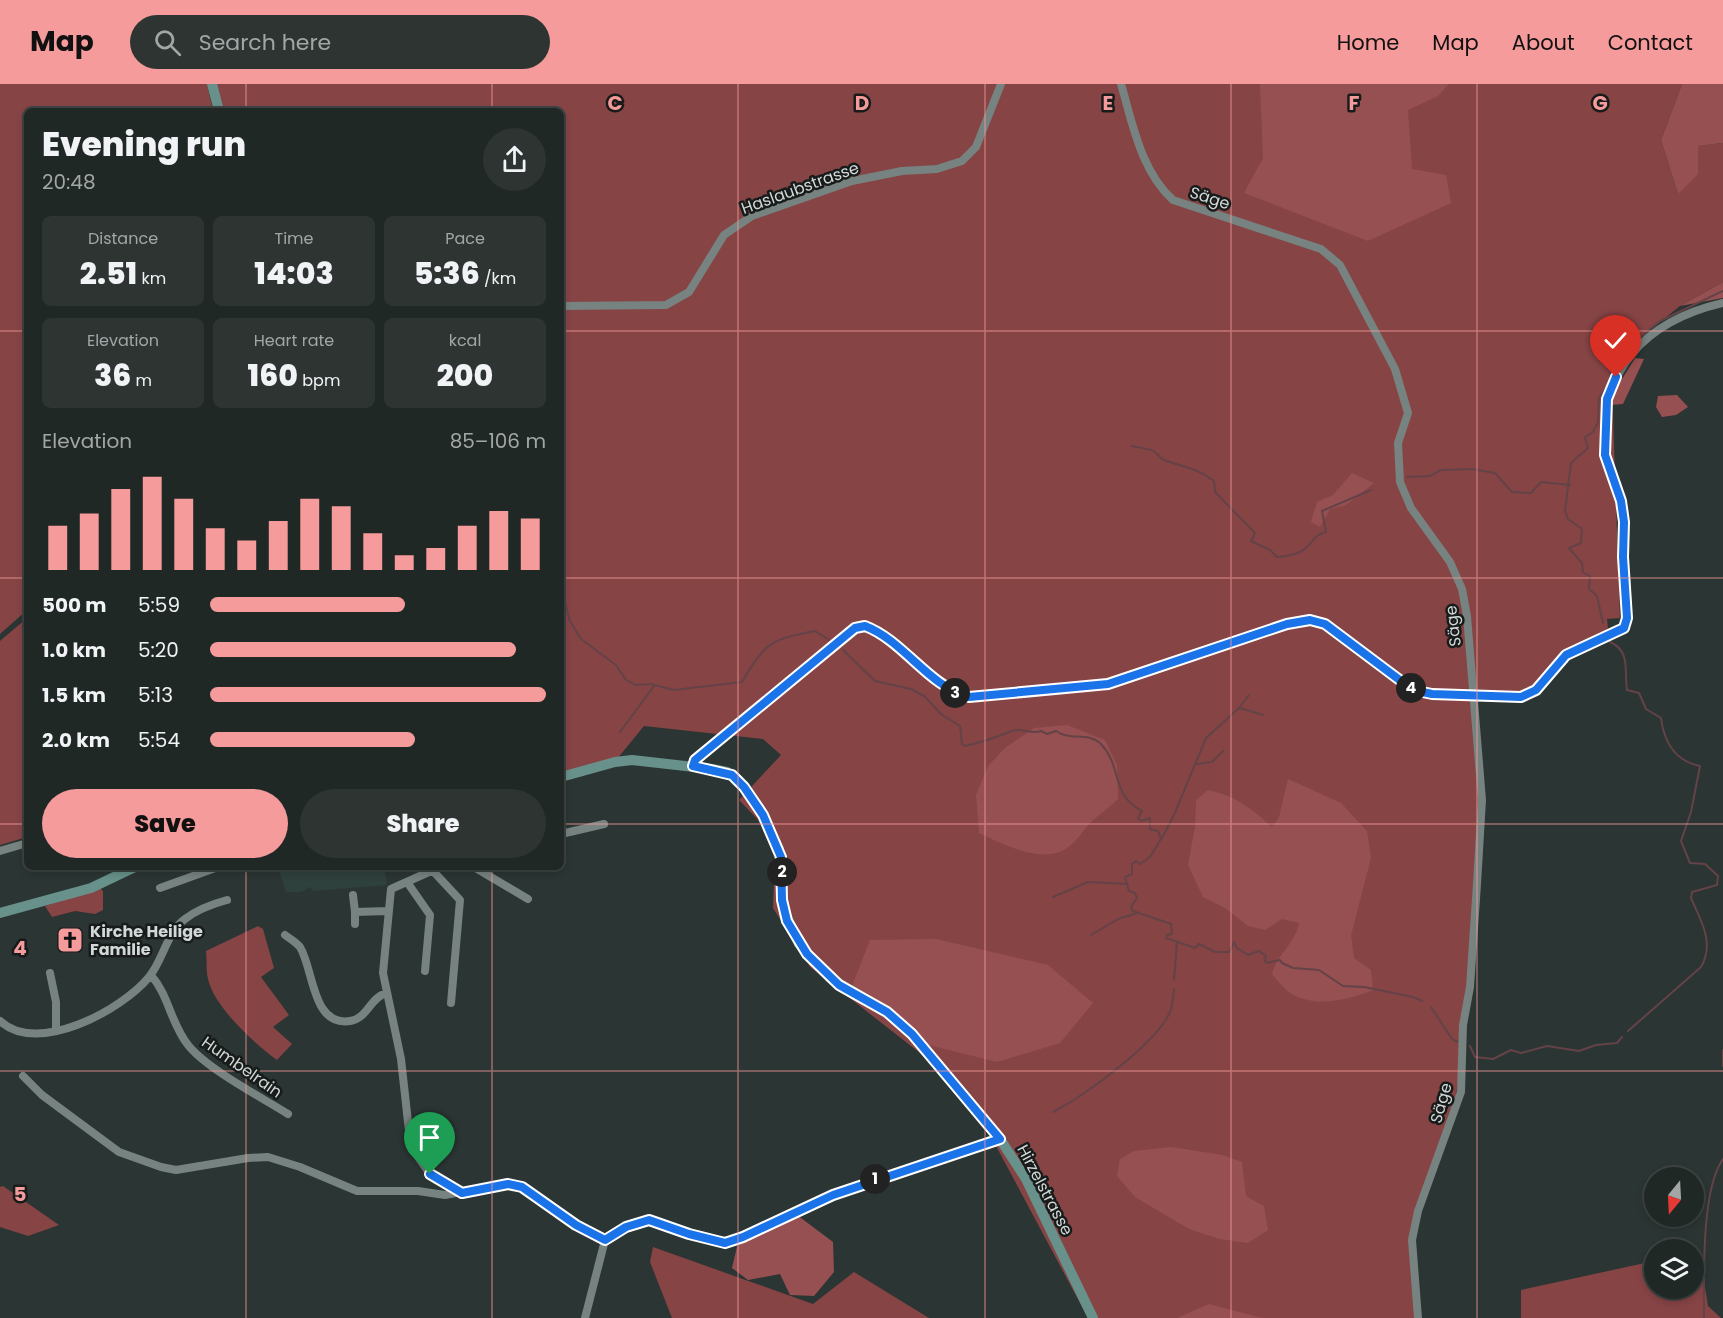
<!DOCTYPE html>
<html lang="en">
<head>
<meta charset="utf-8">
<style>
	body { margin:0; font-family:Poppins,sans-serif; background:#2d3432; color:#f1f3f6; height:100vh; display:flex; flex-direction:column; font-size:22px; white-space:nowrap }
	* { box-sizing:border-box; margin:0 }
	p { font-size:20px; color:#a2a6a7 }
	.icon { flex:none; width:33px; height:33px; fill:none; stroke:currentColor; stroke-width:2; stroke-linecap:round; stroke-linejoin:round }
	.map { position:relative; flex:1; overflow:hidden }
	.panel { position:absolute; left:24px; top:24px; width:540px; height:762px; display:flex; flex-direction:column; background:#202826; border-radius:9px; box-shadow:0 3px 9px #0003,0 0 0 2px #3d4443 }
	.panel>* { flex:none }
	.needle { width:39px; rotate:198deg }
	.fabs { position:absolute; left:1644px; top:1083px; display:grid; gap:12px }
	.fabs a { display:grid; place-items:center; width:60px; height:60px; border-radius:50%; background:#202826; box-shadow:0 3px 9px #0003,0 0 0 2px #3d4443; font-size:30px }
	.pin { position:absolute; display:grid; place-items:center; width:51px; height:51px; color:#fff; margin:-62px -26px; border-radius:50% 50% 50% 0; rotate:-45deg; box-shadow:0 0 6px #0007 }
	.pin .icon { rotate:45deg }
	.km { position:absolute; width:30px; height:30px; margin:-15px; border-radius:50%; background:#222; color:#fff; font-size:16px; line-height:30px; text-align:center }
	.round { display:grid; place-items:center; flex:none; width:63px; height:63px; border-radius:32px; background:#2d3432 }
	.overview { display:flex; align-items:center; justify-content:space-between; height:102px; padding:0 18px }
	h1 { font-size:33px; font-weight:800; line-height:45px }
	.figures { display:grid; grid-template-columns:repeat(3,1fr); gap:9px; height:102px; padding:6px 18px }
	.figures div { display:grid; align-content:center; border-radius:9px; background:#2d3432; text-align:center }
	.figures b { font-size:30px; font-weight:800 }
	.figures small { font-size:16px; font-weight:400 }
	.figures p { font-size:16px }
	.chart { height:168px; padding:12px 18px }
	.chart p { display:flex; justify-content:space-between }
	.chart svg { width:100%; height:108px; margin-top:6px; stroke:#f59b9b; stroke-width:6 }
	.button { display:flex; gap:12px; margin-top:auto; padding:12px 18px }
	.button a { flex:1; height:69px; border-radius:36px; background:#f59b9b; color:#111; font-size:24px; font-weight:800; line-height:69px; text-align:center }
	.button a+a { background:#2d3432; color:#f1f3f6 }
	ul { padding:0 18px; list-style:none; font-size:20px }
	li { display:grid; grid-template-columns:96px 72px 1fr; align-items:center; height:45px }
	li i { height:15px; border-radius:8px; background:#f59b9b }
	header { display:flex; align-items:center; gap:36px; box-sizing:border-box; height:84px; padding:0 30px; background:#f59b9b; color:#111 }
	header strong { font-size:28px }
	nav { display:flex; gap:33px; margin-inline-start:auto; font-size:21px }
	.search { width:420px; height:54px; background:#2d3432; display:flex; align-items:center; gap:15px; box-sizing:border-box; padding:0 21px; border-radius:33px; color:#a2a6a7; font-size:22px }
	.map>svg:first-child { display:block }
	.built { fill:#2f413d }
	.green { fill:#864445 }
	.forest { fill:#975052 }
	.lines { fill:none; stroke-linecap:round; stroke-linejoin:round }
	.stream { stroke:#634347; stroke-width:2 }
	.street { stroke:#778380; stroke-width:8 }
	.secondary { stroke:#67918a; stroke-width:10 }
	.route-casing { stroke:#fff; stroke-width:12 }
	.route { stroke:#1a73e8; stroke-width:8 }
	.grid { fill:none; stroke:#f59b9b; stroke-width:1.5; stroke-opacity:0.55 }
	.labels { text-anchor:middle; dominant-baseline:central; stroke-width:5; stroke-linejoin:round; paint-order:stroke }
	.street-label { font-size:16px; fill:#d2d8d7; stroke:#171c1b }
	.poi-label { font-size:16px; font-weight:bold; fill:#d2d8d7; stroke:#171c1b; text-anchor:start }
	.grid-label { font-size:20px; text-anchor:middle; font-weight:bold; fill:#f59b9b; stroke:#171c1b; stroke-width:5; stroke-linejoin:round; paint-order:stroke }
</style>
</head>
<body>
<header>
<strong>Map</strong>
<div class="search"><svg class="icon" aria-label="search" viewBox="0 0 24 24"><circle cx="10" cy="10" r="6"/><path d="M15 15l6 6"/></svg>Search here</div>
<nav><a>Home</a><a>Map</a><a>About</a><a>Contact</a></nav>
</header>
<div class="map">
<svg width="1723" height="1234" viewBox="0 0 1723 1234">
	<rect width="100%" height="100%" fill="#2b3533"/>
	<path class="built" d="M278,783h106l3,18 -74,6 -2,-4 -10,5h-15z"/>
	<path class="green" d="M0,0h207l6,27h-186v499l-27,24z
		M215,0h1467l-21,56 17,54 19,-48 26,-3v139l-43,24 -64,51 -6,-28 10,289 -13,1 1,9 -17,15 -25,12 -30,35 -15,7 -47,-2 8,105 -12,187 -16,126 -42,127 6,78h-330l-100,-187 -54,-67 -124,-97 -37,-59 2,-53 -13,-31 -23,-24 42,-45 -18,-16 -119,-13 -27,33 -56,13v-661h-338z
		M27,534v131l-4,3 4,7v78l-27,8v-204z
		M100,804l3,3v19l-8,4 -20,-3 -23,6 -7,-11z
		M258,842l5,3 11,39 -13,9 28,38 -16,12 19,17 -15,16c-22,-16 -63,-53 -69,-81 -2,-8 -1,-19 -2,-28z
		M3,1102l56,39 -31,11 -28,-9v-40z
		M653,1163l160,57 41,-32 75,46h-257l-22,-56z
		M1699,1167l9,55 13,12h-200v-28l133,-29v27h40v-36z"/>
	<path class="forest" d="M1260,0h189l-11,12 -30,14 4,59 34,6 5,28 -83,38 -124,-48 19,-35z
		M1682,0h41v59l-25,3v28l-20,20 -17,-54z
		M1723,198v16l-43,8z
		M1635,274l9,1 -21,45 -12,1 3,-13z
		M1677,311l11,12 -12,8 -14,2 -6,-10 2,-11z
		M1352,389l22,10 -28,22 -16,4 -10,18 -9,-5 6,-20 16,-7z
		M1067,641l38,15 12,25 1,34c-9,9 -20,16 -29,25 -7,8 -12,17 -22,24 -25,17 -64,-4 -88,-15l-3,-38 12,-29 17,-18 29,-20z
		M1288,695l53,24 26,28 4,27 -20,77 3,23 17,12 2,20c-25,10 -60,19 -84,2 -6,-4 -12,-12 -17,-18 6,-22 22,-28 27,-51l-17,-4 -17,11 -17,-4 -23,-18 -22,-11 -15,-32 7,-38 1,-27 12,-10c28,6 43,18 64,37l7,-10z
		M936,855l112,26 45,38 -33,40 -63,19 -72,-18 -73,-58 18,-46z
		M1171,1063l52,8 19,7 4,34 18,10 4,24 -20,13 -28,-4 -31,-10 -54,-32 -18,-21 3,-17 14,-8z
		M793,1128l40,30 1,30 -20,24 -24,-1 -10,-21 -32,6 -16,-12 7,-30z
		M1209,1220l53,14h-85z"/>
	<g class="lines">
		<path class="stream" d="M1132,362c7,2 17,2 23,6 1,1 6,6 7,7 21,9 32,7 52,22l1,11 40,41 -4,8 19,9 7,7c10,-1 21,-2 29,-9 8,-7 8,-13 20,-16l-4,-21 49,-21
			M1407,393l23,-1 11,-6 31,-1 23,4 17,19 19,1 10,-11 29,3
			M561,505l9,32 11,18 35,26 10,15 9,5 16,-1 23,6 68,-8c24,-40 27,-42 73,-51l14,9
			M1603,539l-6,-27 -8,-7 1,-13 -7,-4 -1,-9 -13,-15 12,-5 1,-14 -14,-10 -3,-8 6,-48 17,-15 -3,-11 8,-5 5,-10 1,-24 8,-12 9,-29 44,-36 63,-30
			M1610,558c21,9 14,29 17,48l12,3 7,16 15,9c3,24 14,43 39,48l-9,46 -10,29 9,22 15,1 13,12 -1,9 -25,7 -1,6c10,23 24,45 10,69l-73,64
			M843,566l32,31 36,8 13,7 18,19 18,11 2,18 3,2c17,-4 32,-9 47,-15 10,-4 18,4 29,0l6,3 9,-3c14,10 31,1 44,12 23,23 10,52 42,68l-4,7 3,3 9,-3v11l8,2 3,8 -11,18 -10,7 -4,-3 -4,3v10l-7,3 4,14 6,2 2,5 -6,9 2,4 38,13 1,10 -5,1 -1,3 29,10 4,-4 16,8h14l5,-10 3,6 11,7 11,-4 7,5 -1,5 2,2 13,-3 2,3 11,5 26,2 24,16 21,1 49,10 9,4
			M1240,624l23,7
			M620,648l34,-46
			M1196,680l16,-2 11,-11
			M1162,754l12,-23 32,-77 33,-30 10,-13
			M1053,813l35,-15 39,2
			M1091,851l27,-16 19,-6
			M1174,896l3,-38
			M1431,923l21,32 6,3
			M1470,962l5,11 18,2 18,-9 10,3 26,-7 32,5 17,-6 21,-2 5,-6
			M1723,966v16
			M1053,1028c31,-16 103,-68 117,-100 3,-7 3,-16 4,-23
			M1704,1234c0,-39 -3,-129 19,-159"/>
		<path class="street" d="M1121,0c12,41 20,87 52,116l148,49 19,16 55,104 13,44 -10,30 2,39 11,26 39,54 12,27 5,27 15,184 -5,84 -7,103 -7,38 -2,67 -43,119 -6,29 6,78
			M561,222l105,-1 23,-13 35,-57 28,-19 100,-35 50,-10 35,-2 25,-8 14,-14 25,-63
			M693,682l2,-6 150,-124 10,-8 10,-2c39,15 63,60 104,71l139,-13 179,-60 23,-4 15,4 88,66 19,4 89,3 15,-7 30,-35 58,-27c4,-16 1,-33 0,-50 -1,-19 2,-40 0,-59 -3,-23 -17,-42 -19,-65 -8,-83 40,-133 118,-151
			M561,750l43,-10
			M0,767l27,-8
			M440,783l-49,22 -8,84 18,86 9,81 8,17 12,17 32,19
			M474,783l54,32
			M433,787l27,29 -9,103
			M407,798l23,33 -5,56
			M160,804l58,-21
			M353,811l2,17
			M355,840v-12l33,-1
			M285,851c5,4 11,7 15,12 14,23 12,80 50,74 17,-2 20,-23 36,-28
			M50,889l6,29v29
			M151,891c18,21 20,49 37,70 19,24 73,52 100,69
			M0,937c37,35 122,-11 149,-44 15,-18 17,-44 36,-58 13,-10 27,-15 42,-19
			M23,992l19,19 77,57 42,15 15,3 72,-12 20,-1 32,10 57,24h61l27,4 63,-12 14,4 54,38 29,15 -20,78
			M605,1156l21,-13 23,-7 40,15 36,8 18,-6 90,-42 167,-56"/>
		<path class="secondary" d="M212,0l7,27
			M561,693l54,-15 17,-2 80,9 15,3 11,8 25,35 16,34 5,61 15,34 31,34 57,34 25,22 88,105 26,40 67,139
			M0,829l91,-25 44,-21"/>
	</g>
	<g class="lines">
		<g class="route-casing">
			<path id="route" d="M430,1090l32,19 46,-9 14,3 54,38 29,15 21,-13 23,-7 40,14 36,9 18,-6 90,-42 167,-56 -88,-105 -25,-22 -48,-27 -32,-31 -20,-33 -5,-21 -1,-43 -18,-42 -19,-28 -12,-12 -39,-9 2,-6 160,-132 10,-2c39,15 63,60 104,71l139,-13 179,-60 23,-4 15,4 88,66 19,4 89,3 15,-7 30,-35 58,-27 3,-10 -4,-61 1,-35 -3,-21 -16,-46 2,-56 9,-22"/>
		</g>
		<use href="#route" class="route"/>
	</g>
	<path class="grid" d="M246,0v27M492,0v27M738,0v1234M985,0v1234M1231,0v1234M1477,0v1234M0,247h27M561,247h1162M0,494h27M561,494h1162M0,740h27M561,740h1162M246,783v451M492,783v451M0,987h1723"/>
	<defs>
		<g id="church-square" transform="scale(1.35)"><rect x="-9" y="-9" width="18" height="18" rx="4" fill="#f59b9b" stroke="#171c1b"/><path d="M-1.2-6h2.4v3.5h3.3v2.4h-3.3V6h-2.4V-.1h-3.3v-2.4h3.3Z" fill="#111"/></g>
	</defs>
	<g fill-rule="evenodd">
		<use href="#church-square" x="70" y="856"/>
	</g>
	<g class="labels">
		<g class="street-label">
			<text transform="translate(800 104) rotate(-20)">Haslaubstrasse</text>
			<text transform="translate(1210 114) rotate(18)">Säge</text>
			<text transform="translate(1453 542) rotate(-97)">Säge</text>
			<text transform="translate(242 983) rotate(35)">Humbelrain</text>
			<text transform="translate(1441 1019) rotate(-74)">Säge</text>
			<text transform="translate(1045 1106) rotate(62)">Hirzelstrasse</text>
		</g>
		<g class="poi-label">
			<text x="90" y="847">Kirche Heilige<tspan x="90" dy="18">Familie</tspan></text>
		</g>
	</g>
	<g class="grid-label">
		<text x="615" y="26">C</text>
		<text x="862" y="26">D</text>
		<text x="1108" y="26">E</text>
		<text x="1354" y="26">F</text>
		<text x="1600" y="26">G</text>
		<text x="20" y="871">4</text>
		<text x="20" y="1117">5</text>
	</g>
</svg>
<div class="fabs">
<a><svg class="needle" viewBox="-14 -14 28 28"><path d="M0-13l5 13h-10z" fill="#e53935"/><path d="M0 13l5-13h-10z" fill="#a2a6a7"/></svg></a>
<a><svg class="icon" aria-label="layers" viewBox="0 0 24 24"><path d="M12 4l9 5-9 5-9-5zM3 14l9 5 9-5"/></svg></a>
</div>
<div class="pin" style="left:430px;top:1090px;background:#1e9e55"><svg class="icon" aria-label="arrive" viewBox="0 0 24 24"><path d="M6 21V4h12l-3 4 3 4H6"/></svg></div>
<div class="pin" style="left:1616px;top:293px;background:#d93025"><svg class="icon" aria-label="check" viewBox="0 0 24 24"><path d="M5 12l5 5 9-10"/></svg></div>
<b class="km" style="left:875px;top:1095px">1</b>
<b class="km" style="left:782px;top:788px">2</b>
<b class="km" style="left:955px;top:609px">3</b>
<b class="km" style="left:1411px;top:604px">4</b>
<section class="panel">
<div class="overview"><div><h1>Evening run</h1><p>20:48</p></div><a class="round"><svg class="icon" aria-label="share" viewBox="0 0 24 24"><path d="M12 15V3M7 8l5-5 5 5M5 13v7h14v-7"/></svg></a></div>
<div class="figures">
<div><p>Distance</p><b>2.51<small> km</small></b></div>
<div><p>Time</p><b>14:03</b></div>
<div><p>Pace</p><b>5:36<small> /km</small></b></div>
</div>
<div class="figures">
<div><p>Elevation</p><b>36<small> m</small></b></div>
<div><p>Heart rate</p><b>160<small> bpm</small></b></div>
<div><p>kcal</p><b>200</b></div>
</div>
<div class="chart"><p><span>Elevation</span>85–106 m</p>
<svg viewBox="0 0 160 44" preserveAspectRatio="none"><path d="M5 44V26M15 44V21M25 44V11M35 44V6M45 44V15M55 44V27M65 44V32M75 44V24M85 44V15M95 44V18M105 44V29M115 44V38M125 44V35M135 44V26M145 44V20M155 44V23"/></svg>
</div>
<ul>
<li><b>500 m</b>5:59<i style="width:58%"></i></li>
<li><b>1.0 km</b>5:20<i style="width:91%"></i></li>
<li><b>1.5 km</b>5:13<i style="width:100%"></i></li>
<li><b>2.0 km</b>5:54<i style="width:61%"></i></li>
</ul>
<div class="button"><a>Save</a><a>Share</a></div>
</section>
</div>
</body>
</html>
